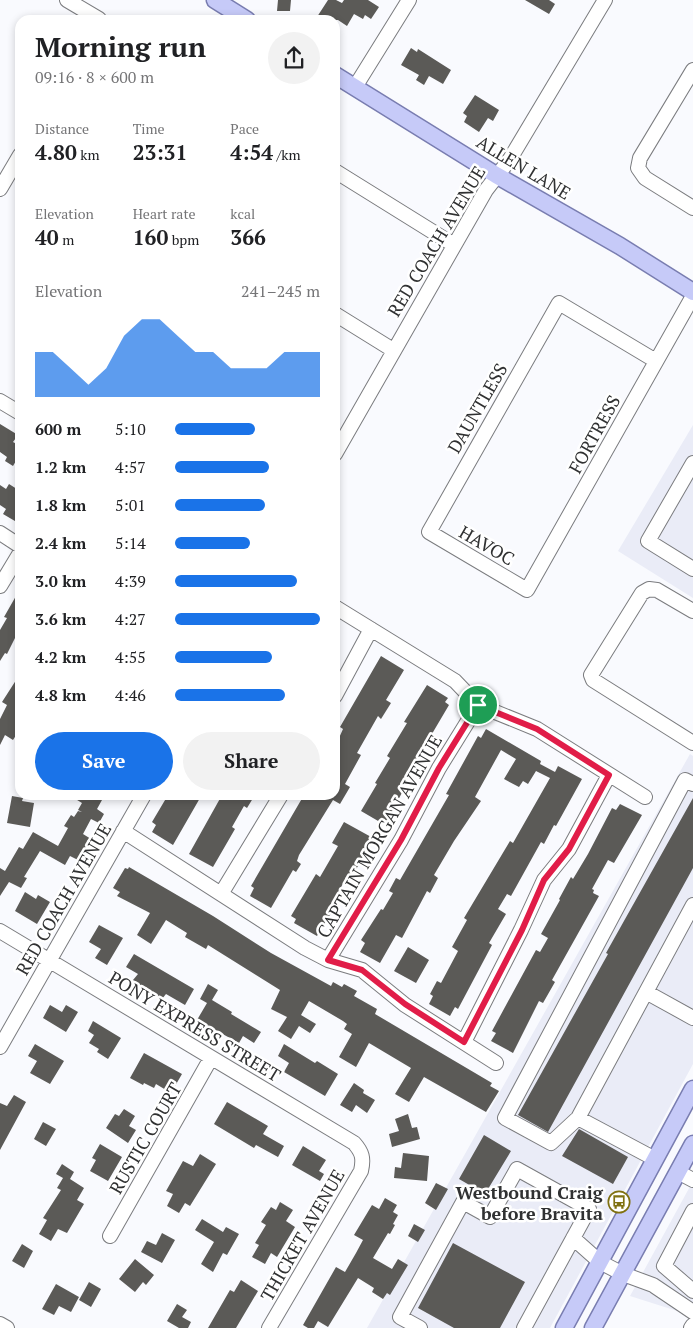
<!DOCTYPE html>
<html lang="en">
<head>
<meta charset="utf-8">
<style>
	body { margin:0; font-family:"PT Serif",serif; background:#f2f2f2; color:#202124; height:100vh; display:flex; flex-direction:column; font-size:19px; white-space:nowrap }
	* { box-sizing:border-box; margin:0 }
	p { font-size:16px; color:#757577 }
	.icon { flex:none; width:28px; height:28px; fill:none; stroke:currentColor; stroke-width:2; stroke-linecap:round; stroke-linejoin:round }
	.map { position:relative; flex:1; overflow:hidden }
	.details { position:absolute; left:15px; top:15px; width:325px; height:785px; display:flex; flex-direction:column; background:#fff; border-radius:15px; box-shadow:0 2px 8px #0003 }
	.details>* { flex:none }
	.pin { position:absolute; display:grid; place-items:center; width:42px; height:42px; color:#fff; margin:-21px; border:2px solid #fff; border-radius:50%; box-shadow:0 1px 5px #0007 }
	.round { display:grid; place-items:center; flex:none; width:52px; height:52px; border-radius:26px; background:#f2f2f2 }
	.head { display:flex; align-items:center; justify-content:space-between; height:85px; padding:0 20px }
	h1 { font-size:28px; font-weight:600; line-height:38px }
	.stats { display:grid; grid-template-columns:repeat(3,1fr); gap:8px; height:85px; padding:5px 20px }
	.stats div { display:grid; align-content:center }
	.stats b { font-size:21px; font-weight:600 }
	.stats small { font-size:14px; font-weight:400 }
	.stats p { font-size:14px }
	.chart { height:140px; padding:10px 20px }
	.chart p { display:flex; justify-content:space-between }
	.chart svg { width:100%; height:90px; margin-top:5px; fill:#1a73e8; opacity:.7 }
	.button { display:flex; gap:10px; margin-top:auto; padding:10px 20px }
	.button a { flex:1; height:58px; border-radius:30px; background:#1a73e8; color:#fff; font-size:20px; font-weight:600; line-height:58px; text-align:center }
	.button a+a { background:#f2f2f2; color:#202124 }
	ul { padding:0 20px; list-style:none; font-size:16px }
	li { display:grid; grid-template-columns:80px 60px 1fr; align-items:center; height:38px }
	li i { height:12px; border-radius:6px; background:#1a73e8 }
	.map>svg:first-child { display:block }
	.built { fill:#eaecf7 }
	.building { fill:#5b5a57 }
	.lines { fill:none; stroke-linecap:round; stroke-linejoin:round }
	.minor-casing { stroke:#7b7c7f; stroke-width:16 }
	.major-casing { stroke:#797db0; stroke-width:19 }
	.minor { stroke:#fff; stroke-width:14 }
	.major { stroke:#c6caf8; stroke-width:16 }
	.route-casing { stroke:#fff; stroke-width:10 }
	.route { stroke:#e11d48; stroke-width:6 }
	.labels { text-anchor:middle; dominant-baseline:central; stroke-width:5; stroke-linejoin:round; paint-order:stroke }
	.street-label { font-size:18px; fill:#303132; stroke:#fff }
	.poi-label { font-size:18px; font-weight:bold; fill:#303132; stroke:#fff; text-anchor:end }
</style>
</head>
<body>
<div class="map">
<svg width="693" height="1328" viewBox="0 0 693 1328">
	<rect width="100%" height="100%" fill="#f9fafe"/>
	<path class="built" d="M693,425v173l-75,-47z
		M690,754l3,2v308l-143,264h-183z
		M693,1181v135l-63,-20z"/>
	<path class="building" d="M278,0h13l-1,11h-13z
		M328,0h8l6,3 2,-3h24l11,7 -8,12 -6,-4 -2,4 -9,-5 -7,12 -9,-6h-23z
		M525,0h24l6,4 -6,10z
		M411,48l6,4 1,-3 33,21 -8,14 -14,-8 -5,9 -8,-5 3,-5 -18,-10z
		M475,95l24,15 -6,11 -5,-3 -9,14 -15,-10 3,-6 -4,-3z
		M0,424l18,11 -5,7 7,4v8l-7,12 -8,-5 2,-4 -7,-5z
		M9,484l11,7v33l-17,-10 3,-5 -6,-4v-20l6,4z
		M20,589v39l-13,26 -2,-1 -5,8v-31l7,-12 -3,-1z
		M381,656l23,14 -18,30 5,3 -10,16 -3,-3 -21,37 4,2 -16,29 5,3 -10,17 -7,-4 -34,55 -2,6 4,3 -5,8 -3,-2 -22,38 -21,-12 4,-8 -3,-2 53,-91h31v-48l8,-18 -3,-2z
		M20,674v55l-7,11 -8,-5 -5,10v-26l7,-14 -5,-3z
		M427,685l21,13 -3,4 4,3 -46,78 3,2 -21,40 -24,-14 16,-27 -2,-1 15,-25 -3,-2 20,-33 -3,-1z
		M486,729l55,32 -1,3 15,8 3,-6 24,13 -26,47 -2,-1 -10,19 -3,-2 -30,54 -4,-2 -9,15 8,5 -17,29 3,2 -34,64 -3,-2 -5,9 -21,-12 4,-8 -3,-2 7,-13 4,2 16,-30 1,-2 -6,-4 15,-27 -3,-2 46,-77 3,2 37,-65 -14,-7 -8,13 -5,-3 -4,6 -15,-8 12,-20 -15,-9 -26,47 6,4 -27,40 -20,34 4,3 -8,15 -3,-2 -25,47 -6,-3 -16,28 -20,-11 5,-9 -4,-3 20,-31 2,1 10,-17 -4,-2 7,-13 4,2 49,-85 -3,-1 32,-58 3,2z
		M69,795h24l9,5 -5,9 7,5 -5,9 -8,-4 -8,15 8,5 -13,21 -8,-4 -5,9 -25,-14 -16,26 3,1 -6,10 -12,-6 -9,14v-28l5,3 14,-24 4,2 10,-17 25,14 10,-18 -4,-2 7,-11 3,2 4,-6 4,1 -4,-2 4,-7z
		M168,795h27l5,3 -27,47 -21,-13 4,-7 -4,-3z
		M222,795h33l-8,13 -3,-2 -12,21 3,2 -22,38 -24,-13z
		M12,796l11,2 -1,3 12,2 -4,24 -23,-4z
		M693,798v70l-145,264 -30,-17 90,-161 -2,-1z
		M620,804l22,11 -28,48 -6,-3 -16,29 2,1 -1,3 6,3 -47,84 3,2 -12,21 -4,-2 -26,52 -22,-12 5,-8 -4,-2 44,-81 4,2 8,-14 -7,-4 19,-34 -1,-1 12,-22 2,2 15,-25 24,-46 4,2z
		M344,822l29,16 -21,39 -4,-2 -11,19 4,3 -24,39 -23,-13 2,-4 -5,-3 25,-42 4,3 18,-31 -6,-3z
		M129,867l84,49 58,37 60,33 2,-4 9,5 2,-3 13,7 -3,5 23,13 -2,5 117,69 -2,3 9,5 -13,21 -62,-35 -15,25 -14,-8 16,-26 -42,-25 -13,24 -17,-10 13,-23 -8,-5 3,-5 -4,-3 -34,-20 -8,14 15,9 -6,9 -11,-7 -8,13 -13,-8 9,-14 -16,-8 9,-19 -72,-45 -2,4 -21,-12 2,-4 -21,-13 -15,24 -14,-9 13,-22 -33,-17 3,-4 -7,-4 12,-20 3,1z
		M25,892l11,7 2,-4 12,7 -13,22 -22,-13z
		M99,925l24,13 -16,27 -12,-7 6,-9 -12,-7z
		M408,947l21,13 -13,23 -22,-12z
		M134,954l60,35 -9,16 -19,-11 -4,5 -29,-19 5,-6 -12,-7z
		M208,984l10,6 -6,10 20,12 -1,2 30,18 -7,11 -11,-7 -4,7 -42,-23 10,-17 -7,-4z
		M50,1005l12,7 4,-7 12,7 -12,20 -23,-14z
		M93,1021l28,17 -13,21 -11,-7 2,-3 -10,-6 5,-8 -6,-4z
		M35,1044l29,17 -14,23 -20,-11 7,-12 -9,-5z
		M284,1044l31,19 2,-2 21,13 -13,22 -41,-24 5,-9 -11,-7z
		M144,1053l38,21 -11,19 -15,-9 -2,4 -10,-5 -1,2 -13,-7z
		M354,1083l10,7 -1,3 12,7 -8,13 -11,-8 -4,7 -12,-7z
		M14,1095l12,7 -26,48v-47l7,3z
		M227,1102l41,24 -5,8 21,12 -6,11 -22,-12 -2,3 -40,-24z
		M124,1109l11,7 -6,10 7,4 -8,13 -22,-15 9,-14 4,2z
		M408,1114l4,14 5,-1 3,12 -28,8 -3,-13 10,-3 -4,-12z
		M43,1122l13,7 -10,17 -12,-7z
		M579,1129l49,28 -15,27 -51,-28z
		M484,1135l27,16 -26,43 -26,-15z
		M100,1144l22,13 -14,24 -18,-10 6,-11 -4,-2z
		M303,1146l23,14 -7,11 5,3 -4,7 -28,-16z
		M403,1153l26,3 -2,25 -33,-3 1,-11 6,1z
		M200,1154l16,10 -26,42 -5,-3 -6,10 -12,-7 6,-12 -7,-3 17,-30 10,5z
		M62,1164l12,8 -4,7 14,9 -7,12 7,4 -17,29 -9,-4 -7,12 -12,-7 8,-14 -4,-2 18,-28 -4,-2 6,-10 -7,-4z
		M436,1183l12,6 -12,21 -11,-7z
		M385,1198l12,7 -4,7 5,3 -5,9 2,1 -5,9 -2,-1 -15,25 19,11 6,-10 10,6 -18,30 -3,-2 -4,6 -11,-7 2,-4 -16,-10 -30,49 -10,-6 -4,7h-6l-5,-3 33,-58 9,5 11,-19 7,-13 -9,-5 18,-30 7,4z
		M280,1202l13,8 -7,11 9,6 -18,30 -6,-4 -6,11 -13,-7 7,-12 -4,-2 11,-18 -5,-3 10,-15 5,3z
		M202,1219l21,13 3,-5 13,7 -12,21 -4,-2 -10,19 -12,-8 13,-22 -19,-12z
		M414,1224l11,6 -7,12 -10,-6z
		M162,1233l13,7 -13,23 -21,-11 6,-11 9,4z
		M453,1243l72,39 -25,46h-46l-36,-20z
		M22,1244l11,7 -9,17 -12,-7z
		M135,1259l19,16 -8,10 -3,-3 -8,10 -16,-13z
		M241,1280l17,11 -22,37h-28l22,-38 4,2z
		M89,1282l12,7 -10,18 -12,-7z
		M56,1284l23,13 -8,15 -12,-6 -5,9 -12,-6z
		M177,1304l10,6 -5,7 9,5 -3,6h-9l-12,-7z"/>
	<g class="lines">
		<g class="minor-casing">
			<path id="minor" d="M67,0l32,19 -1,1
				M693,70l-53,88 -2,10 7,10 48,30
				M355,87l54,-87
				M335,171l119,74
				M0,189l20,-34
				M335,314l58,36
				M656,361l-97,-58 -130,229 98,58 157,-278 9,-16
				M0,401l20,12
				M335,454l151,-264 24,-31 95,-159
				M693,463l-45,78 45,28
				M0,533l20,13
				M0,586l20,-33
				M335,607l120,74 23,24 59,24 108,68
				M693,611l-36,-21 -8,-1 -7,4 -51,82 2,5 100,63
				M335,696l36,-67
				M123,831l182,117 23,12 34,10 43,35 91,58
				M221,894l60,-99
				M0,931l354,212c8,9 10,15 7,28l-92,157
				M328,960l73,-120 38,-72 39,-63
				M646,992l47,26
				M464,1042l57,-112 23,-50 25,-31 40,-74
				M0,1047l144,-252
				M578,1118l115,-213
				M655,1159l-77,-41 -27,25 -46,-25 180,-338 8,4
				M678,1172l15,8
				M693,1211l-29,55 29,25
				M110,1236l101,-178
				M573,1238l27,24 23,12 30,11 40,27
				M0,1324l7,4
				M420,1328l-20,-11 63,-115 27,15 27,-48 72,40 -65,119
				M691,1328l2,-3"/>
		</g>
		<g class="major-casing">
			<path id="major" d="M215,0l32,20
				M335,75l161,100 124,71 73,46
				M564,1328l129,-239
				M593,1328l100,-184"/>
		</g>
		<use href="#minor" class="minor"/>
		<use href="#major" class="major"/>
	</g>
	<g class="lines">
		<g class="route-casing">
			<path id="route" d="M478,705l59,24 72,46 -40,74 -25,31 -22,50 -58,112 -59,-38 -43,-34 -34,-10 73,-120 38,-72z"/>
		</g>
		<use href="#route" class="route"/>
	</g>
	<defs>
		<g id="bus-ring" transform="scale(1.125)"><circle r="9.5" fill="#fff" stroke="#807111" stroke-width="1.5"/><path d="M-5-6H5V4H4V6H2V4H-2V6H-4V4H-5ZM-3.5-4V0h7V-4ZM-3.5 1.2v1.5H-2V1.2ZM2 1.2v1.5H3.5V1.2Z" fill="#807111"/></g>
	</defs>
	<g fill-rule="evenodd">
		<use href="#bus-ring" x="619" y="1202"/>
	</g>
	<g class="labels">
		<g class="street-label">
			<text transform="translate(524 167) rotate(31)">ALLEN LANE</text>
			<text transform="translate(436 241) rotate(-59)">RED COACH AVENUE</text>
			<text transform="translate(477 408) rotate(-60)">DAUNTLESS</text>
			<text transform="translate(594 434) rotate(-61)">FORTRESS</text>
			<text transform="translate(487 545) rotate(30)">HAVOC</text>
			<text transform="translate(379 836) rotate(-60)">CAPTAIN MORGAN AVENUE</text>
			<text transform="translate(63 899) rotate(-60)">RED COACH AVENUE</text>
			<text transform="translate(195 1026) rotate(31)">PONY EXPRESS STREET</text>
			<text transform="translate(145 1138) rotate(-60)">RUSTIC COURT</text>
			<text transform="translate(302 1235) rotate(-60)">THICKET AVENUE</text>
		</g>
		<g class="poi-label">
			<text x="603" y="1192">Westbound Craig<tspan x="603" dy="21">before Bravita</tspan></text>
		</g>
	</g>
</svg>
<div class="pin" style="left:478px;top:705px;background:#1e9e55"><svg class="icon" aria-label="arrive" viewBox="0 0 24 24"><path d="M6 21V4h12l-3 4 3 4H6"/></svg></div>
<section class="details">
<div class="head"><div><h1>Morning run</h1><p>09:16 · 8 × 600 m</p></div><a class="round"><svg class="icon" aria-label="share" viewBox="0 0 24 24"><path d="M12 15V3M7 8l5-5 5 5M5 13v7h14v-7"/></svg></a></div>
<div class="stats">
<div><p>Distance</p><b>4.80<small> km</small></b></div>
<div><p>Time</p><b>23:31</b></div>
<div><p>Pace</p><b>4:54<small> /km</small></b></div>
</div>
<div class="stats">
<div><p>Elevation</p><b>40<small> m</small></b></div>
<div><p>Heart rate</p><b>160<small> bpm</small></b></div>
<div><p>kcal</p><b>366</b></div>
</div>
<div class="chart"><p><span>Elevation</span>241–245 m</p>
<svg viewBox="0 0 160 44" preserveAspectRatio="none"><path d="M0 44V22L10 22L20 30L30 38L40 30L50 14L60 6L70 6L80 14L90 22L100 22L110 30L120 30L130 30L140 22L150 22L160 22V44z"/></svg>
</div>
<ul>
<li><b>600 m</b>5:10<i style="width:55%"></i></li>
<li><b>1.2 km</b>4:57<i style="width:65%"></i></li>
<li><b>1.8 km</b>5:01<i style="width:62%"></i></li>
<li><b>2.4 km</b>5:14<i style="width:52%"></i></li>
<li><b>3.0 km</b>4:39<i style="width:84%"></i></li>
<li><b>3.6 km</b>4:27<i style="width:100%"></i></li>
<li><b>4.2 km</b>4:55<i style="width:67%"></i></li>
<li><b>4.8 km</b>4:46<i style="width:76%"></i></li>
</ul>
<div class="button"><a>Save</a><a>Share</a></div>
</section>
</div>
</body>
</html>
